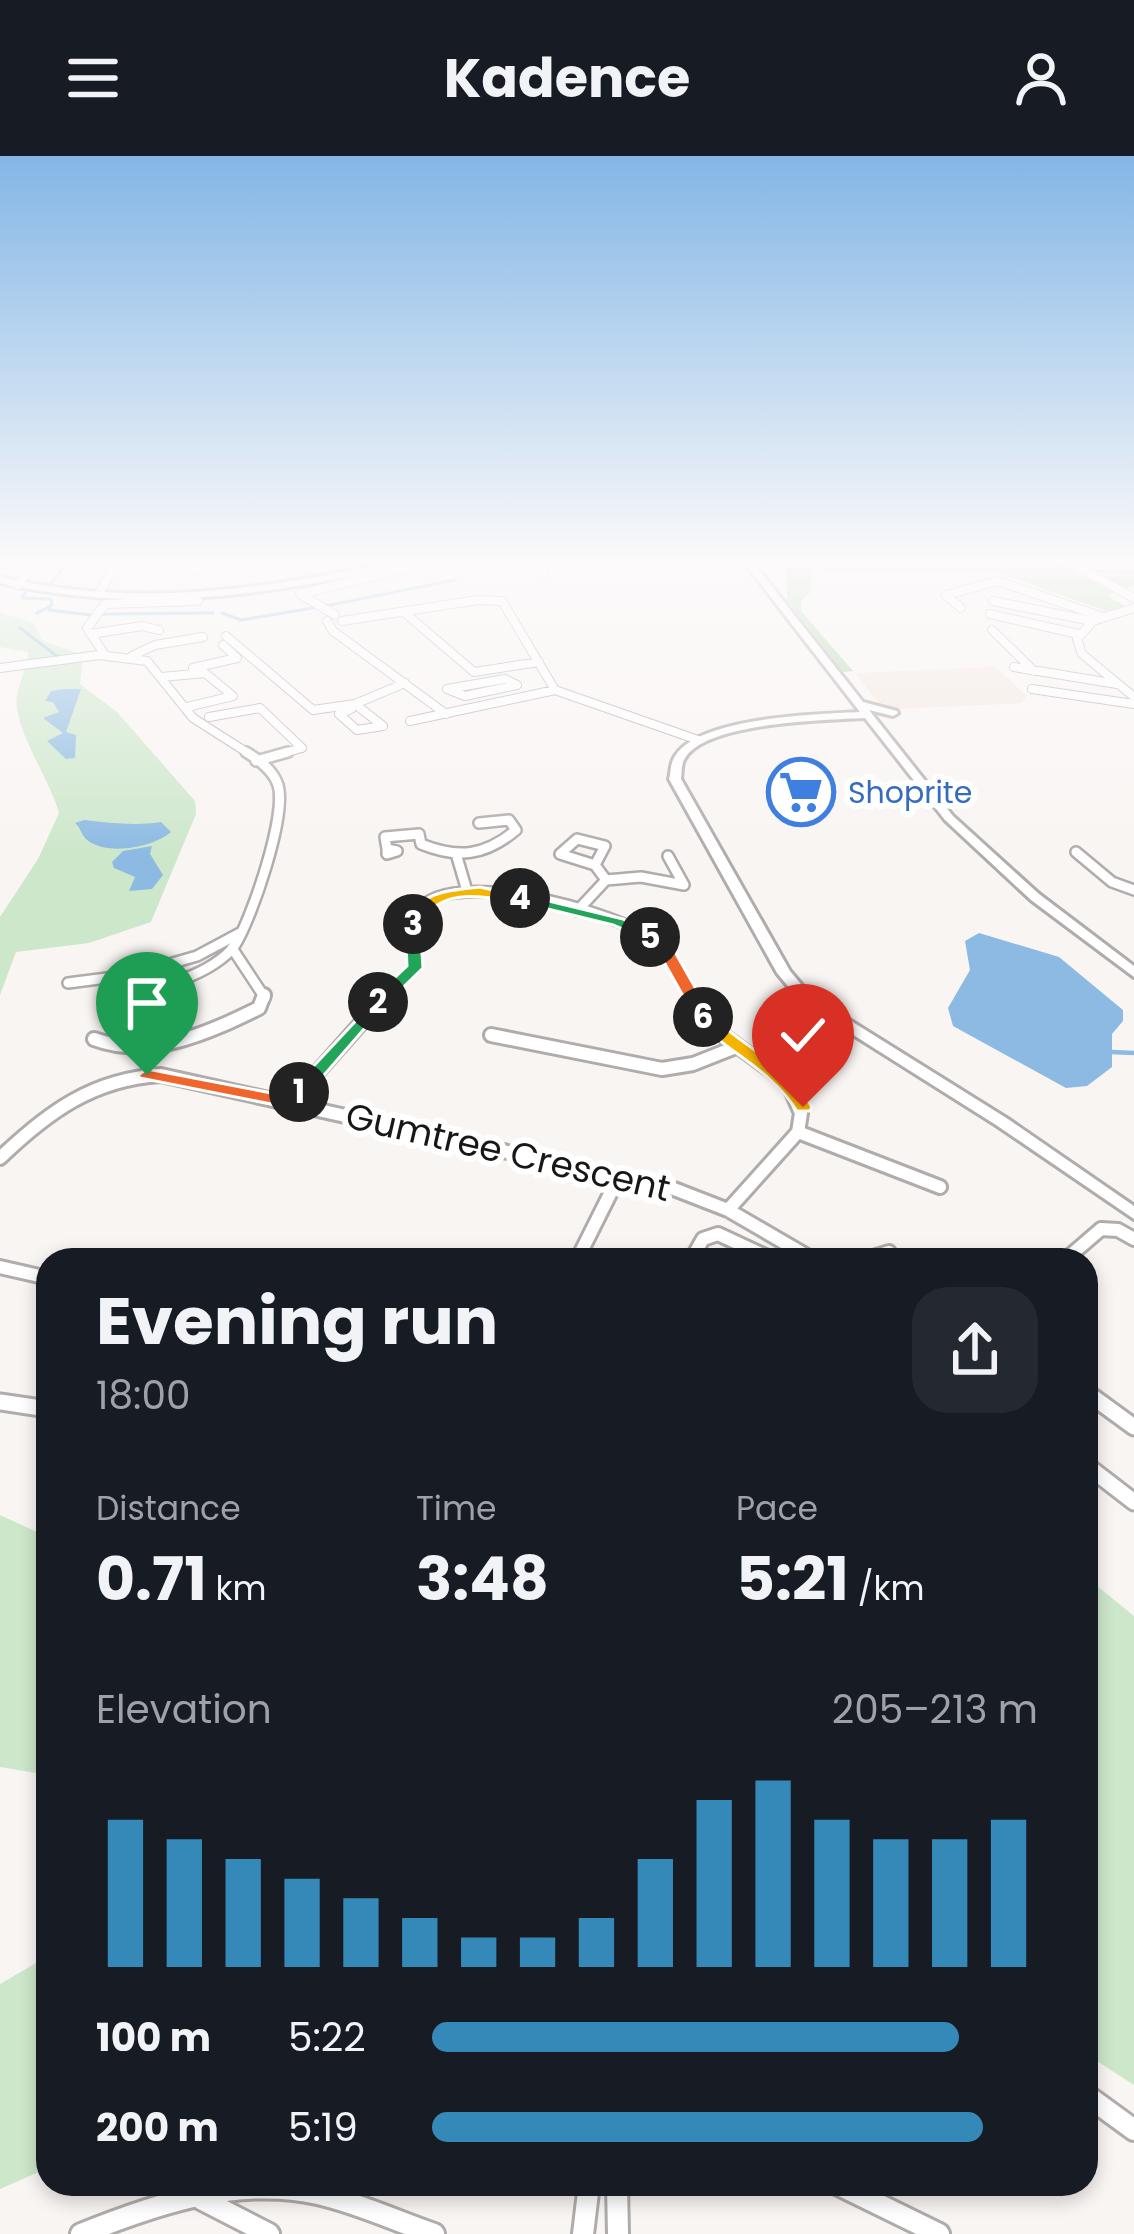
<!DOCTYPE html>
<html lang="en">
<head>
<meta charset="utf-8">
<style>
	body { margin:0; font-family:Poppins,sans-serif; background:#242831; color:#f1f3f6; height:100vh; display:flex; flex-direction:column; font-size:45px; white-space:nowrap }
	* { box-sizing:border-box; margin:0 }
	p { font-size:39px; color:#9ea1a6 }
	.icon { flex:none; width:66px; height:66px; fill:none; stroke:currentColor; stroke-width:2; stroke-linecap:round; stroke-linejoin:round }
	.map { position:relative; flex:1; overflow:hidden }
	.drawer { position:absolute; left:36px; top:1092px; width:1062px; height:948px; display:flex; flex-direction:column; background:#171b24; border-radius:36px; box-shadow:0 6px 18px #0003 }
	.drawer>* { flex:none }
	.pin { position:absolute; display:grid; place-items:center; width:102px; height:102px; color:#fff; margin:-123px -51px; border-radius:50% 50% 50% 0; rotate:-45deg; box-shadow:0 0 12px #0007 }
	.pin .icon { rotate:45deg }
	.km { position:absolute; width:60px; height:60px; margin:-30px; border-radius:50%; background:#222; color:#fff; font-size:33px; line-height:60px; text-align:center }
	.round { display:grid; place-items:center; flex:none; width:126px; height:126px; border-radius:36px; background:#242831 }
	.overview { display:flex; align-items:center; justify-content:space-between; height:204px; padding:0 60px }
	h1 { font-size:66px; font-weight:700; line-height:90px }
	.figures { display:grid; grid-template-columns:repeat(3,1fr); gap:18px; height:204px; padding:12px 60px }
	.figures div { display:grid; align-content:center }
	.figures b { font-size:60px; font-weight:700 }
	.figures small { font-size:33px; font-weight:400 }
	.figures p { font-size:33px }
	.chart { height:336px; padding:24px 60px }
	.chart p { display:flex; justify-content:space-between }
	.chart svg { width:100%; height:216px; margin-top:12px; stroke:#3589b9; stroke-width:6 }
	ul { padding:0 60px; list-style:none; font-size:39px }
	li { display:grid; grid-template-columns:192px 144px 1fr; align-items:center; height:90px }
	li i { height:30px; border-radius:15px; background:#3589b9 }
	header { display:flex; justify-content:space-between; align-items:center; height:156px; padding:0 60px; background:#171b24; font-size:54px; font-weight:700 }
	.map>svg:first-child { display:block }
	.built { fill:#f3e7e1 }
	.green { fill:#cde7cb }
	.forest { fill:#acd5a8 }
	.water { fill:#8cbae2 }
	.lines { fill:none; stroke-linecap:round; stroke-linejoin:round }
	.stream-far1 { stroke:#8cbae2; stroke-width:3 }
	.stream { stroke:#8cbae2; stroke-width:4.5 }
	.street-far4-casing { stroke:#b0acab; stroke-width:10 }
	.street-far3-casing { stroke:#b0acab; stroke-width:14 }
	.street-far2-casing { stroke:#b0acab; stroke-width:18 }
	.street-far1-casing { stroke:#b0acab; stroke-width:21 }
	.street-casing { stroke:#b0acab; stroke-width:26 }
	.secondary-casing { stroke:#b0acab; stroke-width:6 }
	.street-far4 { stroke:#fff; stroke-width:8 }
	.street-far3 { stroke:#fff; stroke-width:9 }
	.street-far2 { stroke:#fff; stroke-width:12 }
	.street-far1 { stroke:#fff; stroke-width:15 }
	.street { stroke:#fff; stroke-width:20 }
	.secondary { fill:#fff; fill-rule:evenodd }
	.split-1 { fill:#f0652b; stroke:#fff; stroke-width:3 }
	.split-2 { fill:#22a559; stroke:#fff; stroke-width:3 }
	.split-3 { fill:#22a559; stroke:#fff; stroke-width:3 }
	.split-4 { fill:#f5b400; stroke:#fff; stroke-width:3 }
	.split-5 { fill:#22a559; stroke:#fff; stroke-width:3 }
	.split-6 { fill:#f0652b; stroke:#fff; stroke-width:3 }
	.split-7 { fill:#f5b400; stroke:#fff; stroke-width:3 }
	.labels { text-anchor:middle; dominant-baseline:central; stroke-width:12; stroke-linejoin:round; paint-order:stroke }
	.far-shop-label { font-size:30px; fill:#366cbe; stroke:#fff; text-anchor:start }
	.street-label { font-size:36px; fill:#181716; stroke:#fff }
</style>
</head>
<body>
<header><svg class="icon" aria-label="menu" viewBox="0 0 24 24"><path d="M4 6h16M4 12h16M4 18h16"/></svg>Kadence<svg class="icon" aria-label="person" viewBox="0 0 24 24"><circle cx="12" cy="8" r="4"/><path d="M4 21q1-7 8-7t8 7"/></svg></header>
<div class="map">
<svg width="1134" height="2078" viewBox="0 0 1134 2078">
	<rect width="100%" height="100%" fill="#f9f5f3"/>
	<path class="built" d="M995,511l32,29 -5,7 -121,6 -23,-7 -23,-29z"/>
	<path class="green" d="M0,457l34,10 9,18 40,14 -3,29 37,28 78,89 1,13 -45,108 -62,21 -73,9 -16,43v-78l38,-58 21,-46c-7,-29 -47,-88 -42,-116 2,-16 10,-27 11,-45l-28,-5z
		M0,1359l48,22v238l-48,-8z
		M1086,1421l48,39v469l-48,-31z
		M48,1800v212l-48,21v-205z"/>
	<path class="forest" d="M1066,410l16,12 52,-3v10l-27,11 18,10 -19,5 -115,-41z
		M787,412h29l-6,3 1,21 -10,9v10l52,60 -10,1 -56,-72z"/>
	<path class="water" d="M64,533h17l-15,43 10,3 -1,23 -9,1 -19,-18 16,-8 -20,-15 16,-6 -6,-10 -8,-1 6,-10z
		M84,664c27,3 50,6 77,2l10,10c-17,15 -65,25 -85,7 -5,-5 -6,-12 -11,-16z
		M152,690l-2,8 13,21 -11,14 -23,2 6,-14 -21,-9 -2,-6 11,-11z
		M979,777l80,24 64,53v11l-11,13v33l-25,19 -21,2 -113,-62 -5,-18 22,-38 -5,-29z"/>
	<g class="lines">
		<path class="stream-far1" d="M1061,411l11,4
			M1086,414l48,3
			M49,429l17,-20
			M26,436l-4,6 29,1 1,6 -15,8
			M325,450l130,-26
			M49,454l42,5
			M222,457l19,7 72,-12
			M102,458l111,-1
			M20,472l38,29"/>
		<path class="stream" d="M1111,896l23,1"/>
		<g class="street-far4-casing">
			<path id="street-far4" d="M542,409l2,8
				M1074,409l60,33
				M195,415l9,-6
				M18,429l14,-20
				M99,438l16,-29
				M300,438l121,-29
				M300,438l35,21
				M993,445l99,20
				M961,452l-15,-13 52,-14 105,36
				M1134,452l-41,13 -16,18 5,15 52,43
				M405,457l69,59 65,-10
				M990,458l88,20
				M327,465l6,10 113,83
				M342,465l136,-21 24,1 53,89 -145,31
				M992,474l42,41
				M90,478l52,-8 17,4
				M226,480l87,74 42,-6 50,-21
				M105,499l-18,-27 18,-24 93,-3
				M132,500l23,-11 48,-8
				M1014,511l103,17
				M0,512l99,-13 48,6 46,57 58,37
				M193,512l44,-10 -14,-13
				M162,521l43,-4 28,23 -46,11
				M505,523l12,6 -52,11 -18,-7z
				M1032,533l102,15
				M555,534l143,50
				M351,553l-12,5 18,16 26,-4 -28,-22
				M209,561l51,-9 42,40 -25,7"/>
		</g>
		<g class="street-far3-casing">
			<path id="street-far3" d="M256,605l32,-9
				M577,683l28,7 -10,19 -35,-11z
				M387,693l-2,-12 34,-3 2,10c37,15 64,12 95,-14l-7,-10 -30,3
				M387,693l10,2 -10,3z
				M1076,696l36,30 22,8
				M457,701l10,34
				M595,709l11,15
				M606,724l35,-3 43,8 -16,-29
				M577,755l29,-31
				M240,777l-43,23 -66,19 -4,6c27,16 91,-11 108,-36 17,-27 52,-130 43,-160 -5,-15 -19,-25 -32,-33
				M232,792l33,50
				M68,827l62,-8
				M383,842l32,-30c-1,-13 -6,-34 -2,-47 18,-64 210,-8 244,21 17,14 25,37 35,56"/>
		</g>
		<g class="street-far2-casing">
			<path id="street-far2" d="M691,839l22,33 75,55 13,30 -3,19 -70,78
				M491,879l171,34 31,-5 43,-17
				M94,883c57,21 114,-6 165,-31l5,-13
				M291,946l95,-107
				M798,976l142,55
				M0,1002c48,-46 93,-79 161,-83l513,114 54,21 86,50
				M577,1104l42,-84
				M691,1104l12,-21 15,-5 56,26
				M863,1104l26,-8
				M1065,1104l36,-31 17,1 16,9
				M0,1111l48,11"/>
		</g>
		<g class="street-far1-casing">
			<path id="street-far1" d="M1086,1236l48,35
				M0,1246l48,7
				M1086,1309l48,37"/>
		</g>
		<g class="street-casing">
			<path id="street" d="M1086,1939l48,35
				M617,2028l1,50
				M837,2028l102,50
				M201,2043l68,35
				M81,2078c75,-30 156,-58 237,-40 40,9 78,27 116,40
				M583,2078l6,-50"/>
		</g>
		<g class="secondary-casing">
			<path id="secondary" d="M378,409h18c-25,10 -55,13 -82,18 -105,19 -209,24 -314,0v-6c129,30 250,15 378,-12z
				M746,409h9l108,137 34,9 1,2 -5,3 -24,-6 84,106 86,78 95,72v11l-103,-77 -86,-80 -80,-102c-39,2 -163,4 -181,42 -3,6 -2,13 -3,19l109,192 21,25 197,123 126,87v13l-138,-94 -195,-123 -24,-29 -108,-194c2,-6 1,-13 4,-19 18,-43 146,-46 187,-48z
				M823,409h215l-4,3h-207z"/>
		</g>
		<use href="#street-far4" class="street-far4"/>
		<use href="#street-far3" class="street-far3"/>
		<use href="#street-far2" class="street-far2"/>
		<use href="#street-far1" class="street-far1"/>
		<use href="#street" class="street"/>
		<use href="#secondary" class="secondary"/>
	</g>
	<linearGradient id="sky" x2="0" y2="1"><stop stop-color="#83b6e6"/><stop offset="0.58" stop-color="#fcfafa"/><stop offset="1" stop-color="#fcfafa" stop-opacity="0"/></linearGradient>
	<rect width="1134" height="700" fill="url(#sky)"/>
	<path class="split-1" d="M147,913l140,27 12,-9 9,5 -17,16 -151,-30 -2,-3z"/>
	<path class="split-2" d="M378,841l8,5 -2,4 -78,90h-13v-8z"/>
	<path class="split-3" d="M413,764l7,4 3,44 -39,38h-12v-7l35,-33 -2,-42z"/>
	<path class="split-4" d="M480,731l48,11 -8,5c-39,-7 -81,-17 -102,24l-13,-3c14,-32 42,-34 75,-37z"/>
	<path class="split-5" d="M520,738l103,25 35,18 -8,4 -37,-16 -98,-24v-6z"/>
	<path class="split-6" d="M645,777h11l19,19 37,65 -3,4h-12l-37,-66 -18,-18z"/>
	<path class="split-7" d="M697,858h12c35,33 78,51 103,93l-2,4h-13c-27,-42 -64,-55 -100,-90z"/>
	<defs>
		<g id="supermarket-ring" transform="scale(3.45)"><circle r="9.5" fill="#fff" stroke="#3f7fe0" stroke-width="1.5"/><path d="M-6-5.5h2.5l.6 2H6L4.5 2H-2.5L-4.4-4H-6ZM-1.5 3.2a1.3 1.3 0 1 0 .1 0ZM3 3.2a1.3 1.3 0 1 0 .1 0Z" fill="#3f7fe0"/></g>
	</defs>
	<g fill-rule="evenodd">
		<use href="#supermarket-ring" x="801" y="636"/>
	</g>
	<g class="labels">
		<g class="far-shop-label">
			<text x="848" y="636">Shoprite</text>
		</g>
		<g class="street-label">
			<text transform="translate(508 996) rotate(13)">Gumtree Crescent</text>
		</g>
	</g>
</svg>
<div class="pin" style="left:147px;top:919px;background:#1e9e55"><svg class="icon" aria-label="arrive" viewBox="0 0 24 24"><path d="M6 21V4h12l-3 4 3 4H6"/></svg></div>
<div class="pin" style="left:803px;top:951px;background:#d93025"><svg class="icon" aria-label="check" viewBox="0 0 24 24"><path d="M5 12l5 5 9-10"/></svg></div>
<b class="km" style="left:299px;top:936px">1</b>
<b class="km" style="left:378px;top:846px">2</b>
<b class="km" style="left:413px;top:768px">3</b>
<b class="km" style="left:520px;top:742px">4</b>
<b class="km" style="left:650px;top:781px">5</b>
<b class="km" style="left:703px;top:861px">6</b>
<section class="drawer">
<div class="overview"><div><h1>Evening run</h1><p>18:00</p></div><a class="round"><svg class="icon" aria-label="share" viewBox="0 0 24 24"><path d="M12 15V3M7 8l5-5 5 5M5 13v7h14v-7"/></svg></a></div>
<div class="figures">
<div><p>Distance</p><b>0.71<small> km</small></b></div>
<div><p>Time</p><b>3:48</b></div>
<div><p>Pace</p><b>5:21<small> /km</small></b></div>
</div>
<div class="chart"><p><span>Elevation</span>205–213 m</p>
<svg viewBox="0 0 160 44" preserveAspectRatio="none"><path d="M5 44V14M15 44V18M25 44V22M35 44V26M45 44V30M55 44V34M65 44V38M75 44V38M85 44V34M95 44V22M105 44V10M115 44V6M125 44V14M135 44V18M145 44V18M155 44V14"/></svg>
</div>
<ul>
<li><b>100 m</b>5:22<i style="width:87%"></i></li>
<li><b>200 m</b>5:19<i style="width:91%"></i></li>
</ul>
</section>
</div>
</body>
</html>
